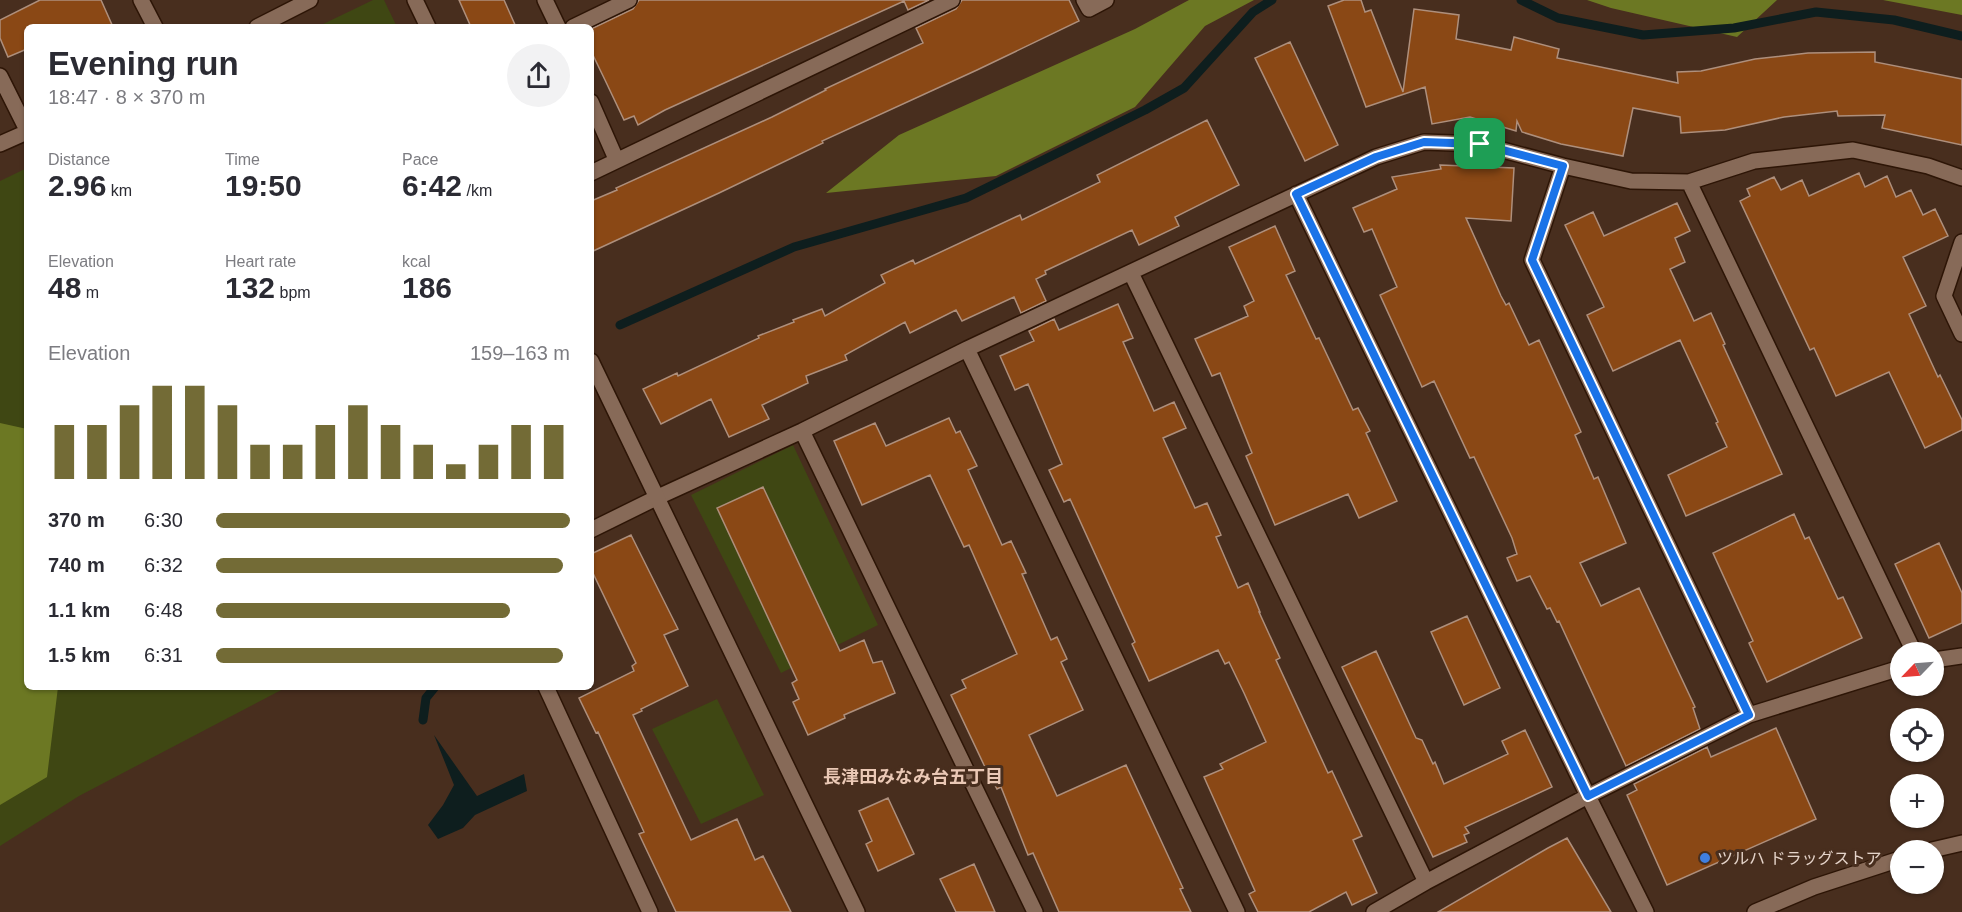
<!DOCTYPE html>
<html lang="en">
<head>
<meta charset="utf-8">
<style>
	body { margin:0; font-family:Arial,"Noto Sans JP",sans-serif; background:#f2f2f3; color:#2b2b33; height:100vh; display:flex; flex-direction:column; font-size:22px; white-space:nowrap }
	* { box-sizing:border-box; margin:0 }
	p { font-size:20px; color:#7c7c81 }
	.icon { flex:none; width:33px; height:33px; fill:none; stroke:currentColor; stroke-width:2; stroke-linecap:round; stroke-linejoin:round }
	.map { position:relative; flex:1; overflow:hidden }
	.sheet { position:absolute; left:24px; top:24px; width:570px; height:666px; display:flex; flex-direction:column; background:#fff; border-radius:9px; box-shadow:0 2px 4px #0004 }
	.sheet>* { flex:none }
	.needle { width:39px; rotate:245deg }
	.tools { position:absolute; left:1890px; top:642px; display:grid; gap:12px }
	.tools a { display:grid; place-items:center; width:54px; height:54px; border-radius:50%; background:#fff; box-shadow:0 2px 4px #0004; font-size:30px }
	.pin { position:absolute; display:grid; place-items:center; width:51px; height:51px; color:#fff; margin:-26px; border-radius:12px; box-shadow:0 3px 9px #0006 }
	.round { display:grid; place-items:center; flex:none; width:63px; height:63px; border-radius:32px; background:#f2f2f3 }
	.head { display:flex; align-items:center; justify-content:space-between; height:102px; padding:0 24px }
	h1 { font-size:33px; font-weight:700; line-height:45px }
	.stats { display:grid; grid-template-columns:repeat(3,1fr); gap:9px; height:102px; padding:6px 24px }
	.stats div { display:grid; align-content:center }
	.stats b { font-size:30px; font-weight:700 }
	.stats small { font-size:16px; font-weight:400 }
	.stats p { font-size:16px }
	.chart { height:168px; padding:12px 24px }
	.chart p { display:flex; justify-content:space-between }
	.chart svg { width:100%; height:108px; margin-top:6px; stroke:#736b36; stroke-width:6 }
	ul { padding:0 24px; list-style:none; font-size:20px }
	li { display:grid; grid-template-columns:96px 72px 1fr; align-items:center; height:45px }
	li i { height:15px; border-radius:8px; background:#736b36 }
	.map>svg:first-child { display:block }
	.green { fill:#3f4713 }
	.forest { fill:#6c7823 }
	.water { fill:#0e1e1e }
	.lines { fill:none; stroke-linecap:round; stroke-linejoin:round }
	.stream { stroke:#0e1e1e; stroke-width:9 }
	.building { fill:#8a4815; stroke:#ae8f7c; stroke-width:1.5 }
	.minor-casing { stroke:#2d1506; stroke-width:18 }
	.tertiary-casing { stroke:#2d1506; stroke-width:18 }
	.minor { stroke:#876a58; stroke-width:15 }
	.tertiary { stroke:#876a58; stroke-width:15 }
	.route-casing { stroke:#fff; stroke-width:12 }
	.route { stroke:#1a73e8; stroke-width:8 }
	.shop-dot { fill:#3f7fe0; stroke:#482e1e; stroke-width:2 }
	.labels { text-anchor:middle; dominant-baseline:central; stroke-width:6; stroke-linejoin:round; paint-order:stroke }
	.poi-label { font-size:16px; fill:#e5d4ca; stroke:#482e1e; text-anchor:start }
	.neighbourhood-label { font-size:18px; font-weight:bold; fill:#eac8b5; stroke:#482e1e }
</style>
</head>
<body>
<div class="map">
<svg width="1962" height="912" viewBox="0 0 1962 912">
	<rect width="100%" height="100%" fill="#482e1e"/>
	<path class="green" d="M373,0h11l13,27h-80z
		M27,168v519h260l-208,109 -79,50v-665z
		M793,445l85,180 -97,48 -90,-178z
		M717,699l47,96 -63,29 -49,-95z"/>
	<path class="forest" d="M1189,0h65l-49,26 -70,81 -139,69 -170,17 73,-58 236,-106z
		M1587,0h190l-40,37 -126,-29z
		M1883,0h79v15z
		M0,423l27,6v258h31l-11,90 -47,28z"/>
	<path class="water" d="M434,735l43,61 47,-22 3,17 -52,24 -12,13 -25,11 -10,-14 15,-20 11,-20z"/>
	<g class="lines">
		<path class="stream" d="M1521,0l37,18 85,17 91,-7 82,-16 78,8 68,16
			M620,325l174,-78 172,-49 179,-88 39,-22 69,-76 19,-12
			M423,720l3,-22 9,-11"/>
	</g>
	<path class="building" d="M40,0h61l12,27h-86v22l-19,8 -8,-19v-18z
		M459,0h45l12,27h-45z
		M639,0h290l-21,10 -4,-9 -239,109 -27,15 -4,-9 -10,4 -19,-40 -14,-29v-22l42,-20z
		M962,0h107l10,21 -102,49 -155,71 1,2 -104,50 -128,59v-51l26,-11 -1,-2 156,-71 54,-27 -1,-1 98,-46 -7,-15 40,-19z
		M1344,0h17l4,12 6,-2 32,82 11,-83 45,6 -3,24 55,11 3,-13 45,12 -2,9 121,25 -1,-11 24,-1 54,-12 53,-6 67,-1v10l87,17v66l-80,-17 3,-13 -47,1 -1,-5 -53,6 -59,13 -44,3 -1,-16 -47,-9 -10,48 -62,-12 -39,-12 -5,-11 -1,10 -46,-14 -38,7 -7,-37 -59,20 -38,-101z
		M1290,42l48,103 -33,16 -50,-103z
		M1207,120l32,65 -64,32 4,9 -40,19 -7,-15 -87,41 1,3 -10,5 10,22 -25,12 -7,-16 -52,24 -6,-11 -46,23 -5,-11 -60,33 2,5 -41,16 2,7 -46,22 7,14 -40,18 -18,-38 -50,25 -18,-35 34,-16 1,3 81,-38 -1,-2 36,-14 -1,-2 29,-11 3,7 60,-33 -4,-8 32,-15 2,4 105,-49 2,5 78,-38 -3,-7z
		M1440,165l74,3 -3,53 -45,-3 35,78 5,9 3,-2 20,42 10,-5 42,92 -6,3 19,44 4,-2 28,66 -46,20 21,43 38,-18 56,119 -2,1 7,21 -74,37 -67,-145 -2,1 -7,-14 -3,1 -17,-33 -13,5 -10,-23 10,-4 -5,-16 -38,-81 -4,1 -36,-77 -12,6 -42,-92 17,-8 -25,-58 -8,3 -11,-24 44,-19 -5,-12 49,-8z
		M1859,173l6,14 22,-11 9,21 15,-7 12,25 12,-6 13,27 -45,21 23,49 -17,8 29,63 2,-2 22,45v10l-37,18 -36,-76 -53,24 -22,-48 -4,2 -70,-149 10,-5 -3,-7 27,-12 7,13 21,-10 7,16z
		M1677,203l13,28 -15,7 10,24 -15,7 24,52 17,-8 14,31 -2,1 59,129 -96,42 -18,-41 59,-28 -11,-24 2,-1 -38,-82 -67,31 -26,-56 17,-8 -39,-82 28,-13 11,24z
		M1275,226l20,45 -9,4 30,64 3,-1 34,72 5,-2 12,23 -4,2 31,68 -38,17 -11,-24 -73,31 -29,-69 6,-3 -32,-80 -8,3 -17,-37 53,-23 -4,-10 10,-5 -25,-54z
		M1118,304l15,34 -10,4 31,69 20,-9 12,26 -23,10 32,70 12,-5 14,32 -5,2 22,51 10,-5 12,29h-1l21,46 -4,2 52,113 4,-2 30,65 -9,4 24,53 -25,12 -6,-13 -37,20h-51l-9,-18 6,-3 -51,-114 19,-8 -3,-5 46,-22 -22,-49 -15,-31 -4,2 -7,-14 -69,31 -17,-37 3,-2 -65,-143 -6,3 -15,-32 13,-6 -34,-80 -13,6 -15,-34 34,-15 -5,-10 25,-12 5,11z
		M949,418l7,15 4,-2 17,35 -9,4 34,75 9,-4 15,32 -4,1 29,66 6,-3 10,22 -6,3 22,48 -54,25 28,61 69,-31 57,123 -3,1 11,23h-132l-26,-59 -5,2 -27,-68 -4,2 -13,-24 -33,-70 15,-7 -4,-8 55,-26 -48,-109 -5,2 -34,-72 -68,30 -28,-64 41,-18 11,23z
		M763,487l77,164 24,-11 9,23 9,-2 13,32 -51,22 1,3 -37,17 -15,-33 6,-3 -7,-16 5,-3 -80,-172z
		M1794,514l11,25 4,-2 29,62 5,-2 19,41 -95,44 -18,-39 4,-2 -40,-88z
		M631,535l47,94 -14,6 24,51 -47,23 1,2 -9,4 58,125 46,-21 18,41 8,-4 28,56h-115l-37,-78 5,-2 -46,-100 -2,1 -17,-35 55,-27 -2,-5 4,-3 -45,-94v-15z
		M1939,543l23,50v30l-33,15 -34,-74z
		M1467,616l33,72 -36,17 -33,-73z
		M1376,651l40,87 6,2 11,24 2,-2 9,22 64,-30 -6,-13 23,-11 27,57 -87,40 4,6 -5,2 3,7 -34,15 -91,-190z
		M1776,728l40,91 -149,66 -40,-90 10,-5 -3,-6 73,-37 4,10z
		M888,798l26,56 -36,17 -12,-27 6,-3 -13,-30z
		M1567,838l44,74h-173l110,-64z
		M974,864l21,48h-39l-16,-33z"/>
	<g class="lines">
		<g class="minor-casing">
			<path id="minor" d="M545,0l13,27
				M1084,0l5,9 17,-9
				M573,27l56,-27
				M0,76l27,54
				M591,102l25,57
				M0,144l27,-12
				M1563,166l-31,94 217,455
				M591,173l361,-173
				M1689,182l225,470
				M1296,194l292,602
				M1962,242l-18,54 18,38
				M1131,273l295,609
				M967,349l270,563
				M802,431l233,481
				M591,530l67,-33 144,-66 165,-82 409,-192 48,-15 56,2 83,22 68,15 58,1 65,-21 99,-11 75,16 34,12
				M1934,660l28,-4
				M546,687l104,225
				M1374,912l52,-30 162,-86 161,-81 151,-47"/>
		</g>
		<g class="tertiary-casing">
			<path id="tertiary" d="M141,0l14,27
				M415,0l13,27
				M257,27l53,-27
				M591,361l266,551
				M1588,796l58,116
				M1932,850l30,-7
				M1755,912l59,-25 86,-28"/>
		</g>
		<use href="#minor" class="minor"/>
		<use href="#tertiary" class="tertiary"/>
	</g>
	<g class="lines">
		<g class="route-casing">
			<path id="route" d="M1424,142l56,2 83,22 -31,94 217,455 -161,81 -292,-602 80,-37z"/>
		</g>
		<use href="#route" class="route"/>
	</g>
	<circle class="shop-dot" cx="1705" cy="858" r="6"/>
	<g class="labels">
		<g class="poi-label">
			<text x="1717" y="858">ツルハ ドラッグストア</text>
		</g>
		<g class="neighbourhood-label">
			<text x="913" y="777">長津田みなみ台五丁目</text>
		</g>
	</g>
</svg>
<div class="tools">
<a><svg class="needle" viewBox="-14 -14 28 28"><path d="M0-13l5 13h-10z" fill="#e53935"/><path d="M0 13l5-13h-10z" fill="#7c7c81"/></svg></a>
<a><svg class="icon" aria-label="locate" viewBox="0 0 24 24"><circle cx="12" cy="12" r="6"/><path d="M12 2v4M12 18v4M2 12h4M18 12h4"/></svg></a>
<a>+</a>
<a>−</a>
</div>
<div class="pin" style="left:1480px;top:144px;background:#1e9e55"><svg class="icon" aria-label="arrive" viewBox="0 0 24 24"><path d="M6 21V4h12l-3 4 3 4H6"/></svg></div>
<section class="sheet">
<div class="head"><div><h1>Evening run</h1><p>18:47 · 8 × 370 m</p></div><a class="round"><svg class="icon" aria-label="share" viewBox="0 0 24 24"><path d="M12 15V3M7 8l5-5 5 5M5 13v7h14v-7"/></svg></a></div>
<div class="stats">
<div><p>Distance</p><b>2.96<small> km</small></b></div>
<div><p>Time</p><b>19:50</b></div>
<div><p>Pace</p><b>6:42<small> /km</small></b></div>
</div>
<div class="stats">
<div><p>Elevation</p><b>48<small> m</small></b></div>
<div><p>Heart rate</p><b>132<small> bpm</small></b></div>
<div><p>kcal</p><b>186</b></div>
</div>
<div class="chart"><p><span>Elevation</span>159–163 m</p>
<svg viewBox="0 0 160 44" preserveAspectRatio="none"><path d="M5 44V22M15 44V22M25 44V14M35 44V6M45 44V6M55 44V14M65 44V30M75 44V30M85 44V22M95 44V14M105 44V22M115 44V30M125 44V38M135 44V30M145 44V22M155 44V22"/></svg>
</div>
<ul>
<li><b>370 m</b>6:30<i style="width:100%"></i></li>
<li><b>740 m</b>6:32<i style="width:98%"></i></li>
<li><b>1.1 km</b>6:48<i style="width:83%"></i></li>
<li><b>1.5 km</b>6:31<i style="width:98%"></i></li>
</ul>
</section>
</div>
</body>
</html>
